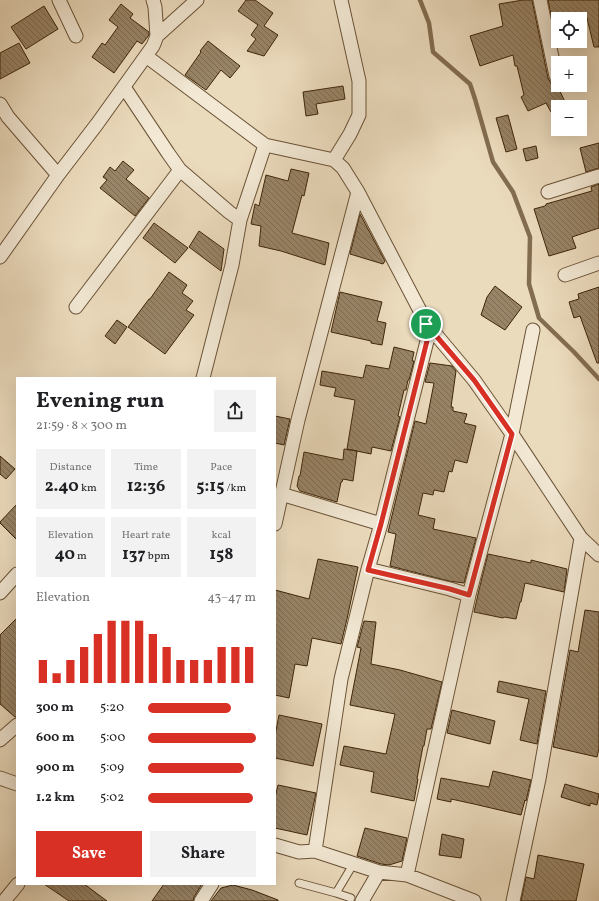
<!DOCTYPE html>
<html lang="en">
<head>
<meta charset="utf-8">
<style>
	body { margin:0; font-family:Vollkorn,serif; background:#f2f2f2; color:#202124; height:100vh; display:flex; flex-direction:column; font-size:15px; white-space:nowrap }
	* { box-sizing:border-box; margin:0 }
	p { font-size:13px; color:#757577 }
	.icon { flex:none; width:22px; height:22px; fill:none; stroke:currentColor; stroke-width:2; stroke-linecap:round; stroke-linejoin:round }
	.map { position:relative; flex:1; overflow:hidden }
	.side { position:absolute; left:16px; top:377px; width:260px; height:508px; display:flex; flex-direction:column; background:#fff; border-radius:0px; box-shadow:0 4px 16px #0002 }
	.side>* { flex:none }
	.fabs { position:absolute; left:551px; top:12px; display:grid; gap:8px }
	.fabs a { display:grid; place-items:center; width:36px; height:36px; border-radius:0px; background:#fff; box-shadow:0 4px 16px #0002; font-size:20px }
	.pin { position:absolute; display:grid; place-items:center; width:34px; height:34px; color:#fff; margin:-17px; border:2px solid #fff; border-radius:50%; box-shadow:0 1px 4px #0007 }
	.round { display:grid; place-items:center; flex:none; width:42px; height:42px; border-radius:0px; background:#f2f2f2 }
	.summary { display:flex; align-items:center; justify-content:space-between; height:68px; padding:0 20px }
	h1 { font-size:22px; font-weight:700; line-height:30px }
	.stats { display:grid; grid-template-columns:repeat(3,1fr); gap:6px; height:68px; padding:4px 20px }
	.stats div { display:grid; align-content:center; border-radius:0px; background:#f2f2f2; text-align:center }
	.stats b { font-size:17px; font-weight:700 }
	.stats small { font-size:11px; font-weight:400 }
	.stats p { font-size:11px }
	.chart { height:112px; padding:8px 20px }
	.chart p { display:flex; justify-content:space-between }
	.chart svg { width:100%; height:72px; margin-top:4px; stroke:#d93025; stroke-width:6 }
	.action { display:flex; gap:8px; margin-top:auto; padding:8px 20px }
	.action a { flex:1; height:46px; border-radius:0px; background:#d93025; color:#fff; font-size:16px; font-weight:700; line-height:46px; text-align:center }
	.action a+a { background:#f2f2f2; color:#202124 }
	ul { padding:0 20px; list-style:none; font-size:13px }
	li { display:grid; grid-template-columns:64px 48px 1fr; align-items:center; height:30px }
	li i { height:10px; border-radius:5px; background:#d93025 }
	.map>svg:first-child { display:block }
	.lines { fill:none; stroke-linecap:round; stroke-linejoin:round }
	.stream { stroke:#836d50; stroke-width:4.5 }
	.building { fill:url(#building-back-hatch); stroke:#3f2509 }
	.lane-casing { stroke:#6a5236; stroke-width:9 }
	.street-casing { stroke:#6a5236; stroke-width:15 }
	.lane { stroke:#f2e8d4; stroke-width:7 }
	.street { stroke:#f2e8d4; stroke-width:13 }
	.route-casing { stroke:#fff; stroke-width:8 }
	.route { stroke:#d93025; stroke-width:5 }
</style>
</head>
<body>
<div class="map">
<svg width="599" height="901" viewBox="0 0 599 901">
	<defs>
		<pattern id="building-back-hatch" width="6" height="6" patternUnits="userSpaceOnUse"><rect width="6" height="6" fill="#988467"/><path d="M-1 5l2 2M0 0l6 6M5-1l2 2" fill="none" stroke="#7d6c53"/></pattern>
	</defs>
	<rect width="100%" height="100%" fill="#ebdbbd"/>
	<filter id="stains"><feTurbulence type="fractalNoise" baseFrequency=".005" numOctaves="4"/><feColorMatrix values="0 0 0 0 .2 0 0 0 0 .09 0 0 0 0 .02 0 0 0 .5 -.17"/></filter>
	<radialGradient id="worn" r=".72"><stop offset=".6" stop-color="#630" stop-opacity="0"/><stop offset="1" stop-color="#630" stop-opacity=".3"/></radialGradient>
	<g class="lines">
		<path class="stream" d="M420,0l9,23 4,29 37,32 5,15 18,63 20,30 17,45 -1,47 10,34 35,34 25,27"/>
	</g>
	<path class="building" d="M246,0h9l18,13 -9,13 14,9 -14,21 -17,-5 9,-12 -5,-4 7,-10 -20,-14z
		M523,0h9l16,78 4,7h5l9,19 -5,3h-3v2l-7,3 -5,-9 -18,8 -7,-14 3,-2 -7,-29h-2l-2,-11 -33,11 -10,-30 33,-10 -4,-22z
		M548,0h51v47h-5l-7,-29 -7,2 -22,-1v5l-5,1z
		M121,4l12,10 -3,4 19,14v3l-7,9 -5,-3 -23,32 -22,-16 10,-14 3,2 13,-18 -9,-7z
		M44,6l14,23 -32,20 -15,-22z
		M208,41l32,25 -10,12 -9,-8 -15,20 -21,-15 16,-23 -1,-1z
		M19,43l11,20 -30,16v-26z
		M343,86l2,13 -29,5 2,10 -12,2 -3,-24z
		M508,115l9,34 -11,3 -10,-34z
		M599,143v25l-13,4 -6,-24z
		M536,146l2,12 -12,3 -3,-12z
		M123,161l11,9 -8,9 23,19 -14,18 -35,-28 7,-8 -4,-3 7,-10 5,4z
		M291,169l18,4 -5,23 -2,-1 -10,38 37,10 -4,22 -44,-14 -22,-5 2,-20 -10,-2 4,-20 4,2 7,-31 22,6z
		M599,184v44l-27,9 4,11 -27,8 -15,-47 11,-3 1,-1v-1l46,-13 -1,-4z
		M360,214l25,47 -2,3 -33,-10z
		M154,223l34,25 -13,15 -32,-25z
		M199,231l25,18 -3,22 -32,-24z
		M169,272l18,13 -5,8 11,8 -7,9 8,5 -29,39 -37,-27 21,-28h1z
		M495,286l27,21 -17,23 -24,-15 6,-18z
		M599,287v76h-2l-17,-47 -6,2 -5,-16 10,-3 -1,-5z
		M340,292l42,10 -5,19 9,2 -4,22 -11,-2v-2l-40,-9z
		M117,320l10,7 -12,17 -10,-8z
		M394,347l20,5 -2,9h2l-5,19h-1l-2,10h-2l-6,26 2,1 -9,34 -19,-4 -1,7 -24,-5 8,-49 -21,-4 2,-8 -16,-3 2,-14 41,7 3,-13 23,4z
		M430,363l22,3 4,5 -5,36h2v4l14,3 -3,9 12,3 -9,37 -12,-3 -3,12 -3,-1 -5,21 -10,-2 -1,5 -10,-2 -5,22 17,4 -2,10 43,9 -12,45 -15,-2 -59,-15 6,-32 -8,-2 27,-111 11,3 8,-41 -9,-1z
		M275,416l15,3 -6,26 -9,-2z
		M344,449l13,2 -4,30 -10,-2 -1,3h-1l-4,20 -37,-11 -3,-5 2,-10h1l4,-24 39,8z
		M0,456l15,13 -9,10 -6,-5z
		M17,504v36l-17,-17v-1z
		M488,554l43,9v-3l36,9 -3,23 -39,-9 -4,19h-1l-4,17 -12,-2 -1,1 -29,-6 5,-22z
		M318,559l40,8 -11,52 -6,25 -29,-6 -5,28 -12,-2 -6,34 -14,-3v-105l34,9z
		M585,610l14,2v136l-2,9 -44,-10 17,-97 8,2z
		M17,618v99h-2l-15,-13v-69z
		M364,621l12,1 -5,42 29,6 42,12 -11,47h-4l-3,17h-1l-6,33h1l-4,22 -43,-9 3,-20 -34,-7 4,-19 42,8 9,-40 -45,-9 11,-57 -4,-1z
		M499,681l47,10 -9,53 -17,-4 9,-41 -32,-7z
		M452,710l43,11 -5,23 -43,-11z
		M279,715l43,9 -9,42 -38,-8v-22z
		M493,771l38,9 -5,21 -1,-1 -4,15 -47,-11 -23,-5v3l-14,-3 4,-21 48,9z
		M565,784l34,10 -2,11 -7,-2v3l-29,-9z
		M278,785l38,8 -9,42 -32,-7v-30z
		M365,828l42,10 -5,23 -13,4 -8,-1 -24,-8z
		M442,834l22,5 -3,19 -22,-3z
		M538,855l46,9 -8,37h-55l5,-24 8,2z
		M44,884h40l23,17h-38z
		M164,884h38l-8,13 -1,4h-41z
		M233,885l19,5 26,10v1h-67l10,-13z"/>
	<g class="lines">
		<g class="lane-casing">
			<path id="lane" d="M299,883l37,10 18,-30
				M336,893l15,5"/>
		</g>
		<g class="street-casing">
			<path id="street" d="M59,0l17,36
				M540,0l16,76
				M157,36l40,-36
				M146,56l119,89 69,15 9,8 15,24 69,132 1,13 -47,187 -13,45 -27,110 -26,172
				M124,87l44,66 12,17 49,42 11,8 -8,45 -29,113
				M0,104l8,13 50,58
				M334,160l16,-26 9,-19v-34l-18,-81
				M548,192l51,-16
				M240,220l25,-75
				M0,257l58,-82 39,-51 56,-78 4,-10 -2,-29 -2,-7
				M565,275l34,-12
				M76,307l104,-137
				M427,324l47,56 38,54 69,104 18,17
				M281,494l100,30
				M275,524l23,-104 60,-228
				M368,569l82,20 19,6
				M0,593l17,-19
				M0,740l17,-15
				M0,778l17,6
				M275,845l24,7 16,-1 64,21 28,3 67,26
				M407,875l62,-280 43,-161 21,-104
				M4,901l14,-17
				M201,901l11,-17
				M362,901l17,-29
				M513,901l26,-122 42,-241"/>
		</g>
		<use href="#lane" class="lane"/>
		<use href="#street" class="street"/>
	</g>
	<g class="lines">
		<g class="route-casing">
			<path id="route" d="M426,324l48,56 38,54 -43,161 -19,-6 -82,-19 13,-46 47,-187z"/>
		</g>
		<use href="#route" class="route"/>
	</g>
	<rect width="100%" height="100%" filter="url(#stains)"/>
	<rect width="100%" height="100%" fill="url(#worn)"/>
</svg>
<div class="fabs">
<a><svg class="icon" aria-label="locate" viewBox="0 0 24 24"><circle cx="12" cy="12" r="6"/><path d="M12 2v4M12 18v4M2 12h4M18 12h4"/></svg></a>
<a>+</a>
<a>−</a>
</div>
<div class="pin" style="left:426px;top:324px;background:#1e9e55"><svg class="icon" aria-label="arrive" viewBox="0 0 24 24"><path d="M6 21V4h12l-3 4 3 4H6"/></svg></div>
<section class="side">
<div class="summary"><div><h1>Evening run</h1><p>21:59 · 8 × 300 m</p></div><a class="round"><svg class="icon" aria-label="share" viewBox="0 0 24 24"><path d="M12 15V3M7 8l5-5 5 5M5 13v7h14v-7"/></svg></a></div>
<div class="stats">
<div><p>Distance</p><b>2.40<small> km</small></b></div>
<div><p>Time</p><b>12:36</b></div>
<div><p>Pace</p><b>5:15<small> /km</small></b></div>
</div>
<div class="stats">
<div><p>Elevation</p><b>40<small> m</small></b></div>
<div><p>Heart rate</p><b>137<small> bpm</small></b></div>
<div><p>kcal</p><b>158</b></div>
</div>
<div class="chart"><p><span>Elevation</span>43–47 m</p>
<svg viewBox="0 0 160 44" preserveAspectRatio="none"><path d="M5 44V30M15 44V38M25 44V30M35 44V22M45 44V14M55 44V6M65 44V6M75 44V6M85 44V14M95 44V22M105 44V30M115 44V30M125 44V30M135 44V22M145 44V22M155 44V22"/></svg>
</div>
<ul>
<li><b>300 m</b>5:20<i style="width:77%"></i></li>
<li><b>600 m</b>5:00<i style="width:100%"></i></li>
<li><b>900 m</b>5:09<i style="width:89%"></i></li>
<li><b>1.2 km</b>5:02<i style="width:97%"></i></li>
</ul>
<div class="action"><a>Save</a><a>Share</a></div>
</section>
</div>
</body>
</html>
